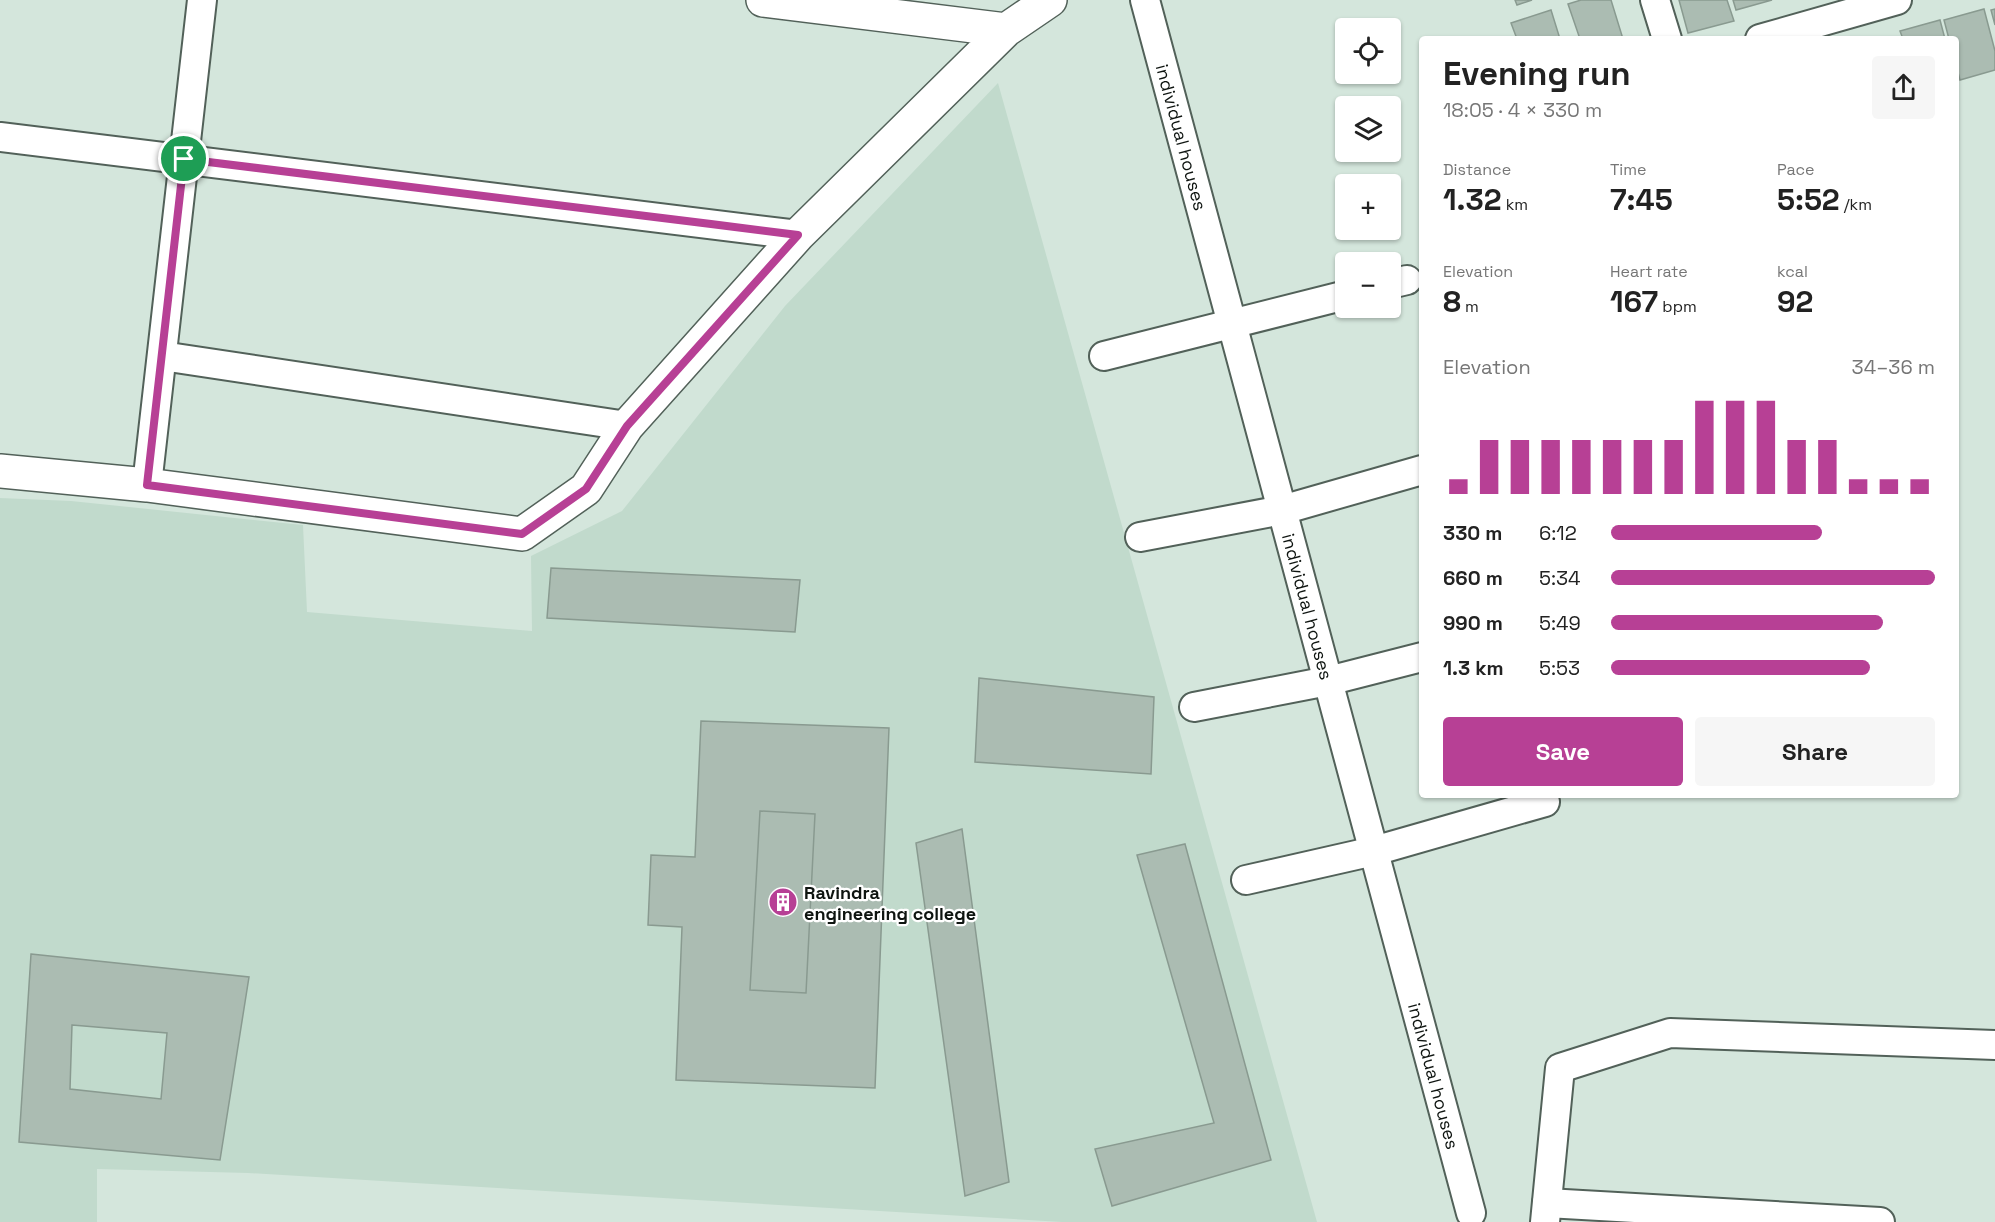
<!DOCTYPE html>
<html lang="en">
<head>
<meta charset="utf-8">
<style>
	body { margin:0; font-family:"Space Grotesk",sans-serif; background:#f6f6f6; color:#222; height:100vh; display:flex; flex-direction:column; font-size:22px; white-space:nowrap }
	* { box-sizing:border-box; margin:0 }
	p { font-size:20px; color:#767676 }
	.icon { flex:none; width:33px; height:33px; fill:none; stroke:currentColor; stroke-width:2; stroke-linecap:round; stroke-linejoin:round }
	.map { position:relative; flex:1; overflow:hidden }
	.drawer { position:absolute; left:1419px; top:36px; width:540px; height:762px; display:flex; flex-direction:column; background:#fff; border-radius:6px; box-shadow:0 2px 4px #0004 }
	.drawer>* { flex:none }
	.controls { position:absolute; left:1335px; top:18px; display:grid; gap:12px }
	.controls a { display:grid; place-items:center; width:66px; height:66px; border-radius:6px; background:#fff; box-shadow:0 2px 4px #0004; font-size:30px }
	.pin { position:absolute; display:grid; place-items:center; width:51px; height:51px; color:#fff; margin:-26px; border:3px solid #fff; border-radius:50%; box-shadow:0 2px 6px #0007 }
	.round { display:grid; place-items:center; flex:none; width:63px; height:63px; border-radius:6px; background:#f6f6f6 }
	.head { display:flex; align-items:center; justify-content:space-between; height:102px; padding:0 24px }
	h1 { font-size:33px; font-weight:700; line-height:45px }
	.figures { display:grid; grid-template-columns:repeat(3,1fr); gap:9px; height:102px; padding:6px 24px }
	.figures div { display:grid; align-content:center }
	.figures b { font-size:30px; font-weight:700 }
	.figures small { font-size:16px; font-weight:400 }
	.figures p { font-size:16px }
	.chart { height:168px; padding:12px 24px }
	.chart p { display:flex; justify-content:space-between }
	.chart svg { width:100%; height:108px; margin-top:6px; stroke:#b74095; stroke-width:6 }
	.button { display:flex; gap:12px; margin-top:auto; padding:12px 24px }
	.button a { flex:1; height:69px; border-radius:6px; background:#b74095; color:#fff; font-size:24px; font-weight:700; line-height:69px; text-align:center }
	.button a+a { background:#f6f6f6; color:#222 }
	ul { padding:0 24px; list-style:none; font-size:20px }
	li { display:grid; grid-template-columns:96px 72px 1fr; align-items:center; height:45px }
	li i { height:15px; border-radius:8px; background:#b74095 }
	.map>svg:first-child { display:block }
	.built { fill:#c1dacc }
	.building { fill:#abbcb2; stroke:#899a90; stroke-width:1.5; fill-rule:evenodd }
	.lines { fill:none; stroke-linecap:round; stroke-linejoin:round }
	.minor-casing { stroke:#526159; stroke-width:32 }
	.tertiary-casing { stroke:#526159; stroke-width:36 }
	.minor { stroke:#fff; stroke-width:28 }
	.tertiary { stroke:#fff; stroke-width:33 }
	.route-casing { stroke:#fff; stroke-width:12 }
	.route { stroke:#b74095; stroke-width:8 }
	.labels { text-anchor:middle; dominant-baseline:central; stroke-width:4.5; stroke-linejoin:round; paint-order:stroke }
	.street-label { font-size:18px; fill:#0e1410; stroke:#fff }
	.poi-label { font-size:18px; font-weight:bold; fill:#0e1410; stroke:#fff; text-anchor:start }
</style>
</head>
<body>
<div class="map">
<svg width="1995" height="1222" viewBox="0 0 1995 1222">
	<rect width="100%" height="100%" fill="#d4e6dc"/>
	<path class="built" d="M998,83l319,1139h-255l-814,-49 -151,-4v53h-97v-724l71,3 232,24 4,87 225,19 -1,-75 91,-45 163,-205z"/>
	<path class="building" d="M1515,0h17l-15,5z
		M1581,0h30l12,39h-43l-12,-35z
		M1679,0h48l7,21 -46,12z
		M1733,0h39l-36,10z
		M1984,9l11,42v19l-35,10 -4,-15v-26h-7l-5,-19z
		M1995,9v16l-4,-15z
		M1551,10l9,29h-43l-6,-16z
		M1940,20l5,19h-42l-3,-8z
		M551,568l249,12 -5,52 -248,-14z
		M979,678l175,19 -3,77 -176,-12z
		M701,721l188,7 -14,360 -199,-8 6,-153 -34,-2 3,-70 44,2zM760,811l55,3 -9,179 -56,-3z
		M760,811l55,3 -9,179 -56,-3z
		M962,829l47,353 -44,14 -49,-353z
		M1185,844l86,316 -159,46 -17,-57 119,-26 -77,-268z
		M31,954l218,23 -29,183 -201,-18zM72,1025l95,8 -6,66 -91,-10z"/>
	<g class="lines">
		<g class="minor-casing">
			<g id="minor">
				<path id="s1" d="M1145,0l326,1213"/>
				<path d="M1655,0l12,39"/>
				<path d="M1760,39l137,-39"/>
				<path d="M0,137l798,98"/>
				<path d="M1390,284l17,-4"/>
				<path d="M162,356l465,70"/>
				<path d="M1104,356l242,-61"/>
				<path d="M147,485l55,-485"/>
				<path d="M1140,537l142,-27 140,-40"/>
				<path d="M1194,707l134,-26 94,-24"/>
				<path d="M1246,880l128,-29 171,-49"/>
				<path d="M1547,1203l333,19"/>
				<path d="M1545,1222l15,-154 110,-35 325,12"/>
			</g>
		</g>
		<g class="tertiary-casing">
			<path id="tertiary" d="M763,0l243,30
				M0,471l147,14 375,49 64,-45 41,-63 171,-191 208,-205 44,-30"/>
		</g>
		<use href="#minor" class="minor"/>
		<use href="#tertiary" class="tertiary"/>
	</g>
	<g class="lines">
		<g class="route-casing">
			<path id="route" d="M184,159l527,65 87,11 -171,191 -41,63 -64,45 -375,-49z"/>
		</g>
		<use href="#route" class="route"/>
	</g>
	<defs>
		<g id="building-disc" transform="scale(1.5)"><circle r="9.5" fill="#b74095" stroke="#fff"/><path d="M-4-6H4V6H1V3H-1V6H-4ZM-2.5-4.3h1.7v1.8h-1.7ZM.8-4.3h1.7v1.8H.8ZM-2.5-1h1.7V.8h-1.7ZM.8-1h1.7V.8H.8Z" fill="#fff"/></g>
	</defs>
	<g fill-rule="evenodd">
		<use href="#building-disc" x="783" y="902"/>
	</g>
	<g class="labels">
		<g class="street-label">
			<text stroke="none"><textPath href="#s1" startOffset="142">individual houses</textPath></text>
			<text stroke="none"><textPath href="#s1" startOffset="628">individual houses</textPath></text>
			<text stroke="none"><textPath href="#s1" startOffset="1114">individual houses</textPath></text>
		</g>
		<g class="poi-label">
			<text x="804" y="892">Ravindra<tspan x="804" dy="21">engineering college</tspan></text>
		</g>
	</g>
</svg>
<div class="controls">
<a><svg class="icon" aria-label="locate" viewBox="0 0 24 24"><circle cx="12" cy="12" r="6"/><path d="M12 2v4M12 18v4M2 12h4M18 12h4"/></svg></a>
<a><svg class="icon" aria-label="layers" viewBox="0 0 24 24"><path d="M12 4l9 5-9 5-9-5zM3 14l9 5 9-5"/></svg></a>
<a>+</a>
<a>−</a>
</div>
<div class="pin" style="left:184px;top:159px;background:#1e9e55"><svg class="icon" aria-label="arrive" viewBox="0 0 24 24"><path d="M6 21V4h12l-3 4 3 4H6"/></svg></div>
<section class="drawer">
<div class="head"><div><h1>Evening run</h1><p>18:05 · 4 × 330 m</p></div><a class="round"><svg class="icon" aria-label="share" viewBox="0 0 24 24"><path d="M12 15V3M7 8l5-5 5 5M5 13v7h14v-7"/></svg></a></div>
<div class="figures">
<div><p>Distance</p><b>1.32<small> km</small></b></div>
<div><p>Time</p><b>7:45</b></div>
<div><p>Pace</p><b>5:52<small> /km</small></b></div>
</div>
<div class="figures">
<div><p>Elevation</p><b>8<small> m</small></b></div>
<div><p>Heart rate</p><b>167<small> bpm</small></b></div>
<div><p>kcal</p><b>92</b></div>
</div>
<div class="chart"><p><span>Elevation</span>34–36 m</p>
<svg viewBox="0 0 160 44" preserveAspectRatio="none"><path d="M5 44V38M15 44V22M25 44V22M35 44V22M45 44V22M55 44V22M65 44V22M75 44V22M85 44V6M95 44V6M105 44V6M115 44V22M125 44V22M135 44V38M145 44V38M155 44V38"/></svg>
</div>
<ul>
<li><b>330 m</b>6:12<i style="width:65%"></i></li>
<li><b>660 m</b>5:34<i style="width:100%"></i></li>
<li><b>990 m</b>5:49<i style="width:84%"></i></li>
<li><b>1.3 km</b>5:53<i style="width:80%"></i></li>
</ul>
<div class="button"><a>Save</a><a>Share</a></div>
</section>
</div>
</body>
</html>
